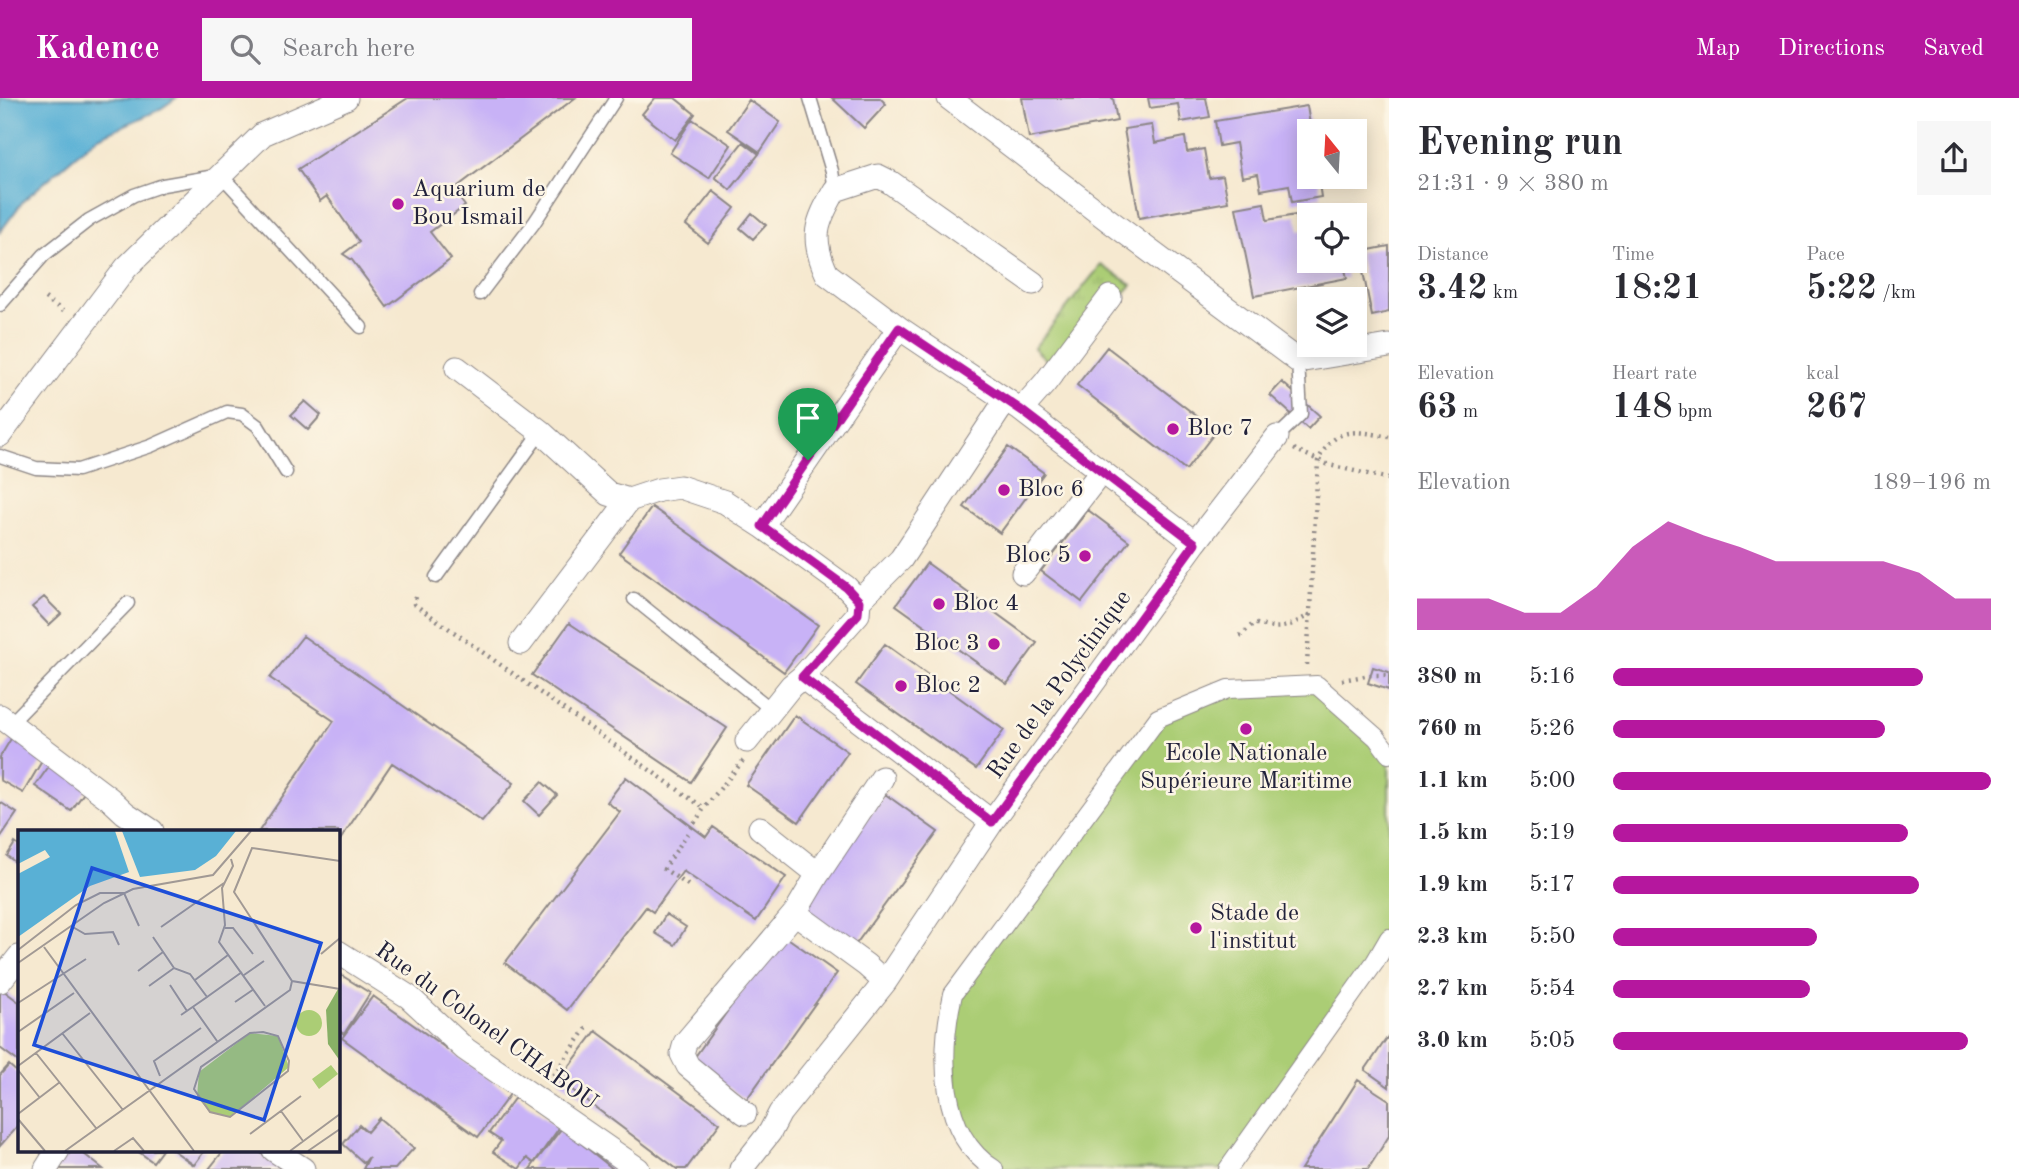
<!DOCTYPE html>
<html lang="en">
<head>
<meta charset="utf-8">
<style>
	body { margin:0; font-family:"Old Standard TT",serif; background:#f7f7f7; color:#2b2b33; height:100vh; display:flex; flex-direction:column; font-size:26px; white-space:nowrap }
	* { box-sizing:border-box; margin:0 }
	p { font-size:23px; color:#7c7c81 }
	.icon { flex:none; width:38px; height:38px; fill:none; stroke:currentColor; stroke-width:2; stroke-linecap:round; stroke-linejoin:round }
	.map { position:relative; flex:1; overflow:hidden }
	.drawer { display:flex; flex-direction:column; background:#fff; width:630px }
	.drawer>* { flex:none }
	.needle { width:46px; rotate:342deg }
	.controls { position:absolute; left:1297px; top:21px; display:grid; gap:14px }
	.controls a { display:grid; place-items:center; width:70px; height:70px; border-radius:0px; background:#fff; box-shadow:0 4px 18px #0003; font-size:35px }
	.pin { position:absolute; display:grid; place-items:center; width:60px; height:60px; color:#fff; margin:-72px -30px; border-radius:50% 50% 50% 0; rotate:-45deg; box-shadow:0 0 7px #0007 }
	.pin .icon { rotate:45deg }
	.round { display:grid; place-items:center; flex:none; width:74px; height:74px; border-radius:0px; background:#f7f7f7 }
	.head { display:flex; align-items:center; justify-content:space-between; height:119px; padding:0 28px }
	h1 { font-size:38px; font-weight:700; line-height:52px }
	.stats { display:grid; grid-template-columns:repeat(3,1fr); gap:10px; height:119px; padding:7px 28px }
	.stats div { display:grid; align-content:center }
	.stats b { font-size:35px; font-weight:700 }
	.stats small { font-size:19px; font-weight:400 }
	.stats p { font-size:19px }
	.chart { height:196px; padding:14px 28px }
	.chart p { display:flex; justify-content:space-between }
	.chart svg { width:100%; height:126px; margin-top:7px; fill:#b5179e; opacity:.7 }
	ul { padding:0 28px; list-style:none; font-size:23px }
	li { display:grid; grid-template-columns:112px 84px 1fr; align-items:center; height:52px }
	li i { height:18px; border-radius:9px; background:#b5179e }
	header { display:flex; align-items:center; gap:42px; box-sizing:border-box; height:98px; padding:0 35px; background:#b5179e; color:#fff }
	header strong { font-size:33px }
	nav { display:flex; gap:38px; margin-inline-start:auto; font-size:24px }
	.search { width:490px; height:63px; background:#f7f7f7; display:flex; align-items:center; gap:18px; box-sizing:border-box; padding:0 24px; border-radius:0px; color:#7c7c81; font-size:26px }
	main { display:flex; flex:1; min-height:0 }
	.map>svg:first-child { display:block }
	.grass { fill:#abcd75; stroke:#667858; stroke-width:2 }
	.park { fill:url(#park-tufts); stroke:#667858; stroke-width:2 }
	.water { fill:#59b0d5; stroke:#3e6988; stroke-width:2 }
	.building { fill:#c8b2f6 }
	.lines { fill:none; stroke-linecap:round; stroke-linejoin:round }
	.service-casing { stroke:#8c8686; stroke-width:15 }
	.pedestrian-casing { stroke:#8c8686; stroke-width:20 }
	.minor-casing { stroke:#8c8686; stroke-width:25 }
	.path { stroke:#8c8686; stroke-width:4.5; stroke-dasharray:2 5; stroke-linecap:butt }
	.service { stroke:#fff; stroke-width:12 }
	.pedestrian { stroke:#fff; stroke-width:18 }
	.minor { stroke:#fff; stroke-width:23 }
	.route-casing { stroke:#fff; stroke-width:14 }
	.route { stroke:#b5179e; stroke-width:9 }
	.poi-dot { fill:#b5179e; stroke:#fcf5e5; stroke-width:2.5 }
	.labels { text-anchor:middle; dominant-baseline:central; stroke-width:5; stroke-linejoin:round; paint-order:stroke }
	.poi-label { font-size:24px; fill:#22223b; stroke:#fcf5e5; text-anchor:start }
	.street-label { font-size:24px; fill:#22223b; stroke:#fcf5e5 }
	.inset-road { fill:none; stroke:#a19994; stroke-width:2 }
	.view { fill:#1d4ed8; fill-opacity:0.15; stroke:#1d4ed8; stroke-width:3.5 }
	.inset-edge { fill:none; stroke:#22223b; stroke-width:3.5 }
</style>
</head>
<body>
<header>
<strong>Kadence</strong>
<div class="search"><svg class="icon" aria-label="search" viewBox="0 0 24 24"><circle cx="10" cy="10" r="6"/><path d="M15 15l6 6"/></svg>Search here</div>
<nav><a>Map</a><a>Directions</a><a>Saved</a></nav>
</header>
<main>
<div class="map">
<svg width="1389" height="1071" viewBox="0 0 1389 1071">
	<defs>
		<pattern id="park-tufts" width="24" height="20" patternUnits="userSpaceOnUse" patternTransform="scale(1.75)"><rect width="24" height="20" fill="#abcd75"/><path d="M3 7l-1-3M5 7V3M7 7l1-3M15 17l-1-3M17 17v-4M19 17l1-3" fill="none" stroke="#93b066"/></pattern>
	</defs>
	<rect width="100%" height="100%" fill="#fcf5e5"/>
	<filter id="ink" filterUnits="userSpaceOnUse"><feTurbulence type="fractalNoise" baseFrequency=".0143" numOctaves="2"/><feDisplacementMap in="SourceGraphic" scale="14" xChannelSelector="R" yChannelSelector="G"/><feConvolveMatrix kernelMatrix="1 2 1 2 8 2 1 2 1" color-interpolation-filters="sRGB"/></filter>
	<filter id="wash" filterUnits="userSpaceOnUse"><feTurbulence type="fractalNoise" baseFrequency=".00686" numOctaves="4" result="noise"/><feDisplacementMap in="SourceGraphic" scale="28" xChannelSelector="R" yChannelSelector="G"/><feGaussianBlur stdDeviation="1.57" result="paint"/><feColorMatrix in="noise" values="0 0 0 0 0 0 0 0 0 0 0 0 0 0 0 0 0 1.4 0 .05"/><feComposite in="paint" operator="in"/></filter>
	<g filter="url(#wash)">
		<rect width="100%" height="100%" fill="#f6e9d0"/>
		<path class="grass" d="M1309,587l80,69v184l-161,231h-234l-40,-47 -1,-128 205,-276 70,-29z"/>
		<path class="park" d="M1101,167l31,20 -77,83 -21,-20z"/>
		<path class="water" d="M0,0h176l-17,12 -63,28 -72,62 -24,32z"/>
		<g id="blocks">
			<path class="building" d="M408,0h167l-122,92 12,16 -35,26 21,27 -64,48 -35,-47 -9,-6 16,-12 -32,-46 -7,5 -22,-32z
				M655,0h20l20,16 -20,26 -33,-26z
				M832,0h48l6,6 -22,24z
				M1022,0h91l4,23 -88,17z
				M1148,0h58l4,19 -29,5 -3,-18 -28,4z
				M749,2l31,22 -20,30 -32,-22z
				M1307,8l4,25 -2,46h9l3,20 -29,5 -3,-17 -28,5 -3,-16 -16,3 -6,-34 -17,3 -4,-25z
				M692,21l39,26 -22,33 -39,-25z
				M1152,27l3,18 30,-6 2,15 17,-3 5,29 14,-2 5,26 -89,16 -15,-89z
				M743,44l16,12 -29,36 -15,-13z
				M713,93l22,17 -27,35 -22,-18z
				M1264,105l3,17 29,-5 3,16 10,-2v32h34l4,17 -93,18 -18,-88z
				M752,115l14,12 -13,14 -13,-11z
				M1389,148v66l-17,4 -13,-64z
				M1107,249l109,84 -30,39 -109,-85z
				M1282,284l38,34 -12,13 -38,-34z
				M305,303l16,14 -13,15 -17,-15z
				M1008,349l36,26 -44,60 -36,-26z
				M652,409l166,118 -34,47 -165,-119z
				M1088,412l41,31 -47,61 -41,-31z
				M927,465l110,80 -30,41 -111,-79z
				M44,499l17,17 -12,11 -17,-18z
				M569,525l158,105 -36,54 -159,-107z
				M303,538l211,147 -32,39 -90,-59 -54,80v-12h-79l75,-110 -64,-43z
				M885,546l119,86 -28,39 -120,-85z
				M1373,569l16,5v18l-21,-7z
				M795,617l53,37 -49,70 -53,-37z
				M12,639l33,19 -22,37 -23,-13v-23z
				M52,664l36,25 -17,24 -36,-25z
				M626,679l80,60 7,-10 73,50 -30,44 -73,-50 -30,41 -7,-5 -79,103 -62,-47 115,-151 -13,-10z
				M542,684l15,13 -18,20 -15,-14z
				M885,696l53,38 -85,116 -54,-39z
				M0,704l17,11 -17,25z
				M15,745l4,3v19l-12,-9z
				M666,816l20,13 -11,18 -20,-12z
				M782,836l55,39 -91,127 -54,-39z
				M341,877l29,18 -26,41 -6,-4v-50z
				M0,890l19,14v60l-19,-14z
				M373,898l137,98 -32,43 -136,-99z
				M596,933l124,92 -34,46h-9l-118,-89z
				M1389,937v52l-24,-17z
				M9,967l10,9v50l-19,22v-71z
				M1358,982l31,20v36l-21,33h-67z
				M516,998l43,32 -25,35 -7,-5 -8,11 -26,-17 8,-11 -12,-8z
				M379,1020l35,30 -19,21h-32l6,-12 -5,6 -21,-19 16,-19 8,7z
				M562,1030l51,41h-83z
				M44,1052h35l24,19h-61l7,-8 -8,-7z
				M136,1052h26l-9,12z
				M173,1052h32l-11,15z
				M224,1052h33l25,19h-73z"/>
		</g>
	</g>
	<g filter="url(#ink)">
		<use href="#blocks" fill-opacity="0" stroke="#8c8686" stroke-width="2"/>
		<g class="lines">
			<g class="service-casing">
				<path id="service" d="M810,0l22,73 3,19
					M480,196l54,-71 82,-125
					M0,207l44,-50 45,-35 45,-25 29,-10 58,-10 140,152
					M1277,339l24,-23 -3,-53
					M0,358l36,12 42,2 73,-24 76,-34 15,2 16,12 28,46
					M436,479l105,-145
					M634,501l138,111
					M10,626l118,-121"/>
			</g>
			<g class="pedestrian-casing">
				<path id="pedestrian" d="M994,1071c-56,-35 -54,-118 -41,-175l205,-276 70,-29 89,-4 60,53 12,16
					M1228,1071l147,-207 14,-24"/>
			</g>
			<g class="minor-casing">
				<path id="minor" d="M949,0l162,124 187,139 91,-15
					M1033,185l-143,-101 -12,-6 -43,14c-19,33 -25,48 -8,84l72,54 122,82 174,133
					M457,270l84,64 68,62 20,6
					M1021,312l24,-27 65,-86
					M0,337l126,-167 95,-93 42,-41 83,-36
					M762,428l137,-198
					M1023,475l78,-101
					M859,503l42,-42 105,-159
					M521,545l108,-143 30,-10 21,-3 45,15 37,24 84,61 13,14 -1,13 -56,63 -11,9 -44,55
					M802,579l190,145
					M0,618l110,83 15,14 27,18
					M760,730l58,46
					M795,815l71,52 19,17
					M338,854l71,45 56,52 173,120
					M0,883l19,-24
					M745,1015l-57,-47 -6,-12 3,-11 110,-130 23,-39 64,-96
					M274,1052l29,19
					M46,1071l12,-19
					M741,1071l29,-37 10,-19 105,-131 107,-160 203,-279 82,-106"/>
			</g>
			<path class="path" d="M45,200l18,13
				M1294,351l35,16 60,14
				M416,499l-2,7 290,204
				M1240,538l14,-13c26,9 34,4 57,-9
				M1307,567l11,-204c17,-35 36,-31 71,-24
				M1342,582l29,-5h18
				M688,787l-24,-16 41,-62 38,-46
				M549,983l38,-53"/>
			<use href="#service" class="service"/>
			<use href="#pedestrian" class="pedestrian"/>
			<use href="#minor" class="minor"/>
		</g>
	</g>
	<g class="lines" filter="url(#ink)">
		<g class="route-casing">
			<path id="route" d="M899,230l122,82 174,133 -203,279 -190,-145 56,-63 1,-13 -13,-14 -84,-61z"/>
		</g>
		<use href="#route" class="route"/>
	</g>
	<g class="poi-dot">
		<circle cx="398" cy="106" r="7"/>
		<circle cx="1173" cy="331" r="7"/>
		<circle cx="1004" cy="392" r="7"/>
		<circle cx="1085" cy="458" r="7"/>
		<circle cx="939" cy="506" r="7"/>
		<circle cx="994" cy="546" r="7"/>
		<circle cx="901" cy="588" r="7"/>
		<circle cx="1246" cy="631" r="7"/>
		<circle cx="1196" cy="830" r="7"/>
	</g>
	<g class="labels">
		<g class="poi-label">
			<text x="412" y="92">Aquarium de<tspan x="412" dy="28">Bou Ismail</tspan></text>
			<text x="1187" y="331">Bloc 7</text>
			<text x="1018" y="392">Bloc 6</text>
			<text x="1071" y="458" text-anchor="end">Bloc 5</text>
			<text x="953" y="506">Bloc 4</text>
			<text x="980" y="546" text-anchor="end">Bloc 3</text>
			<text x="915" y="588">Bloc 2</text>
			<text x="1246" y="656" text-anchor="middle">Ecole Nationale<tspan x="1246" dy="28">Supérieure Maritime</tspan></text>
			<text x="1210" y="816">Stade de<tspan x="1210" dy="28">l'institut</tspan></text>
		</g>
		<g class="street-label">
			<text transform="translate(1060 587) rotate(-54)">Rue de la Polyclinique</text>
			<text transform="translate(486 929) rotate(36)">Rue du Colonel CHABOU</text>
		</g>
	</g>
	<g transform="translate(18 732)">
		<rect width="322" height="322" fill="#f6e9d0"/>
		<path d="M278 193a13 13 0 1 1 26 0a13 13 0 1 1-26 0ZM232,203l28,3 11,31 -59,50 -20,-5 -13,-15 2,-25zM313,235l7,9 -19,15 -7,-10z" fill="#abcd75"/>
		<path d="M320,159h2v72l-12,-17 -2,-34z" fill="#88b066"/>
		<path d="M0,1h97l14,41 -39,14 -72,51v-63l32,-17 -5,-7 -27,14zM104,1h114l-20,25 -21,14 -55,7z" fill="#59b0d5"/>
		<path class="inset-road" d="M213,29l2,7 -11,22 3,37 -6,17 46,64M322,31l-88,-13 -18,44 58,89 48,8M53,96l14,8 28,-2 6,13M143,97l63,-44M207,98h8l20,26M135,107l21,31M26,117l150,204M0,120l58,-45 24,-12h24l15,33M303,124l19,-16M0,133l86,-60 29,-14 80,-14 38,-44M120,141l25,-19M226,145l20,-14M177,150l33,-25M152,155l17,26M131,156l25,-18 16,6 17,23 -26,18M189,167l35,-25M217,172l19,-13M0,173l68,-44M175,177l24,34M0,202l56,-39M245,202l15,4 11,25 -1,10 -58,46 -20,-5 -16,-23 7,-22 49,-34zM44,203l61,77M18,223l60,75M0,236l72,-53M0,240l22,28M142,246l-6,-15 47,-33M263,281l22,30M0,284l42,-32M0,289l27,32M232,304l51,-38M47,321l225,-161 2,-9M96,321l19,-13 11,13M272,321l50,-37M290,321l32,-22"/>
		<path class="view" d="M74,38l229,75 -57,177 -230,-75z"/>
		<rect width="322" height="322" class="inset-edge"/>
	</g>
</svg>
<div class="controls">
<a><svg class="needle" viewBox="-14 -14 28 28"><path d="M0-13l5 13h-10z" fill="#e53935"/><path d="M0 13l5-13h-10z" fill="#7c7c81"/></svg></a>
<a><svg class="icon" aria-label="locate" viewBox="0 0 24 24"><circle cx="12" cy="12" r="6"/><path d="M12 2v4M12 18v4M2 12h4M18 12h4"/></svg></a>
<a><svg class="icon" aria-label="layers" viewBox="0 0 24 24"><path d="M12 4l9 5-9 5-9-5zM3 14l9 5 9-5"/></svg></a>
</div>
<div class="pin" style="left:808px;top:362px;background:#1e9e55"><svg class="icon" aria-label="arrive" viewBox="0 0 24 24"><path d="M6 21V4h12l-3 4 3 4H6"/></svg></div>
</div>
<section class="drawer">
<div class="head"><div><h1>Evening run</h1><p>21:31 · 9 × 380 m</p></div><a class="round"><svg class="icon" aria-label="share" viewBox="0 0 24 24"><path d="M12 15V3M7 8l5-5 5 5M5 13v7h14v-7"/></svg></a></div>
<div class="stats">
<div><p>Distance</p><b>3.42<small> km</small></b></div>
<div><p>Time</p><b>18:21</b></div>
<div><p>Pace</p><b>5:22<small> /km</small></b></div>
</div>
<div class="stats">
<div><p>Elevation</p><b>63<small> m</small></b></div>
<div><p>Heart rate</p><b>148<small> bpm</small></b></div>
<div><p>kcal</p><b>267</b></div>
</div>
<div class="chart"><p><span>Elevation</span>189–196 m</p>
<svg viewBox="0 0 160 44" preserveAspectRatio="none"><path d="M0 44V33L10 33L20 33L30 38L40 38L50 29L60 15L70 6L80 11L90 15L100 20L110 20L120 20L130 20L140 24L150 33L160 33V44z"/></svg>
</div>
<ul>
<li><b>380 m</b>5:16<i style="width:82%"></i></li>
<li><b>760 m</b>5:26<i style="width:72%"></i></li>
<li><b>1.1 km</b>5:00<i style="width:100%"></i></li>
<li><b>1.5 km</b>5:19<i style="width:78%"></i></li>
<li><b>1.9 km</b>5:17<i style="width:81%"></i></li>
<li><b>2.3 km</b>5:50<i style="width:54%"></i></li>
<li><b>2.7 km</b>5:54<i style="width:52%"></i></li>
<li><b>3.0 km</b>5:05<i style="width:94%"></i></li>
</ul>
</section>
</main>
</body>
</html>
